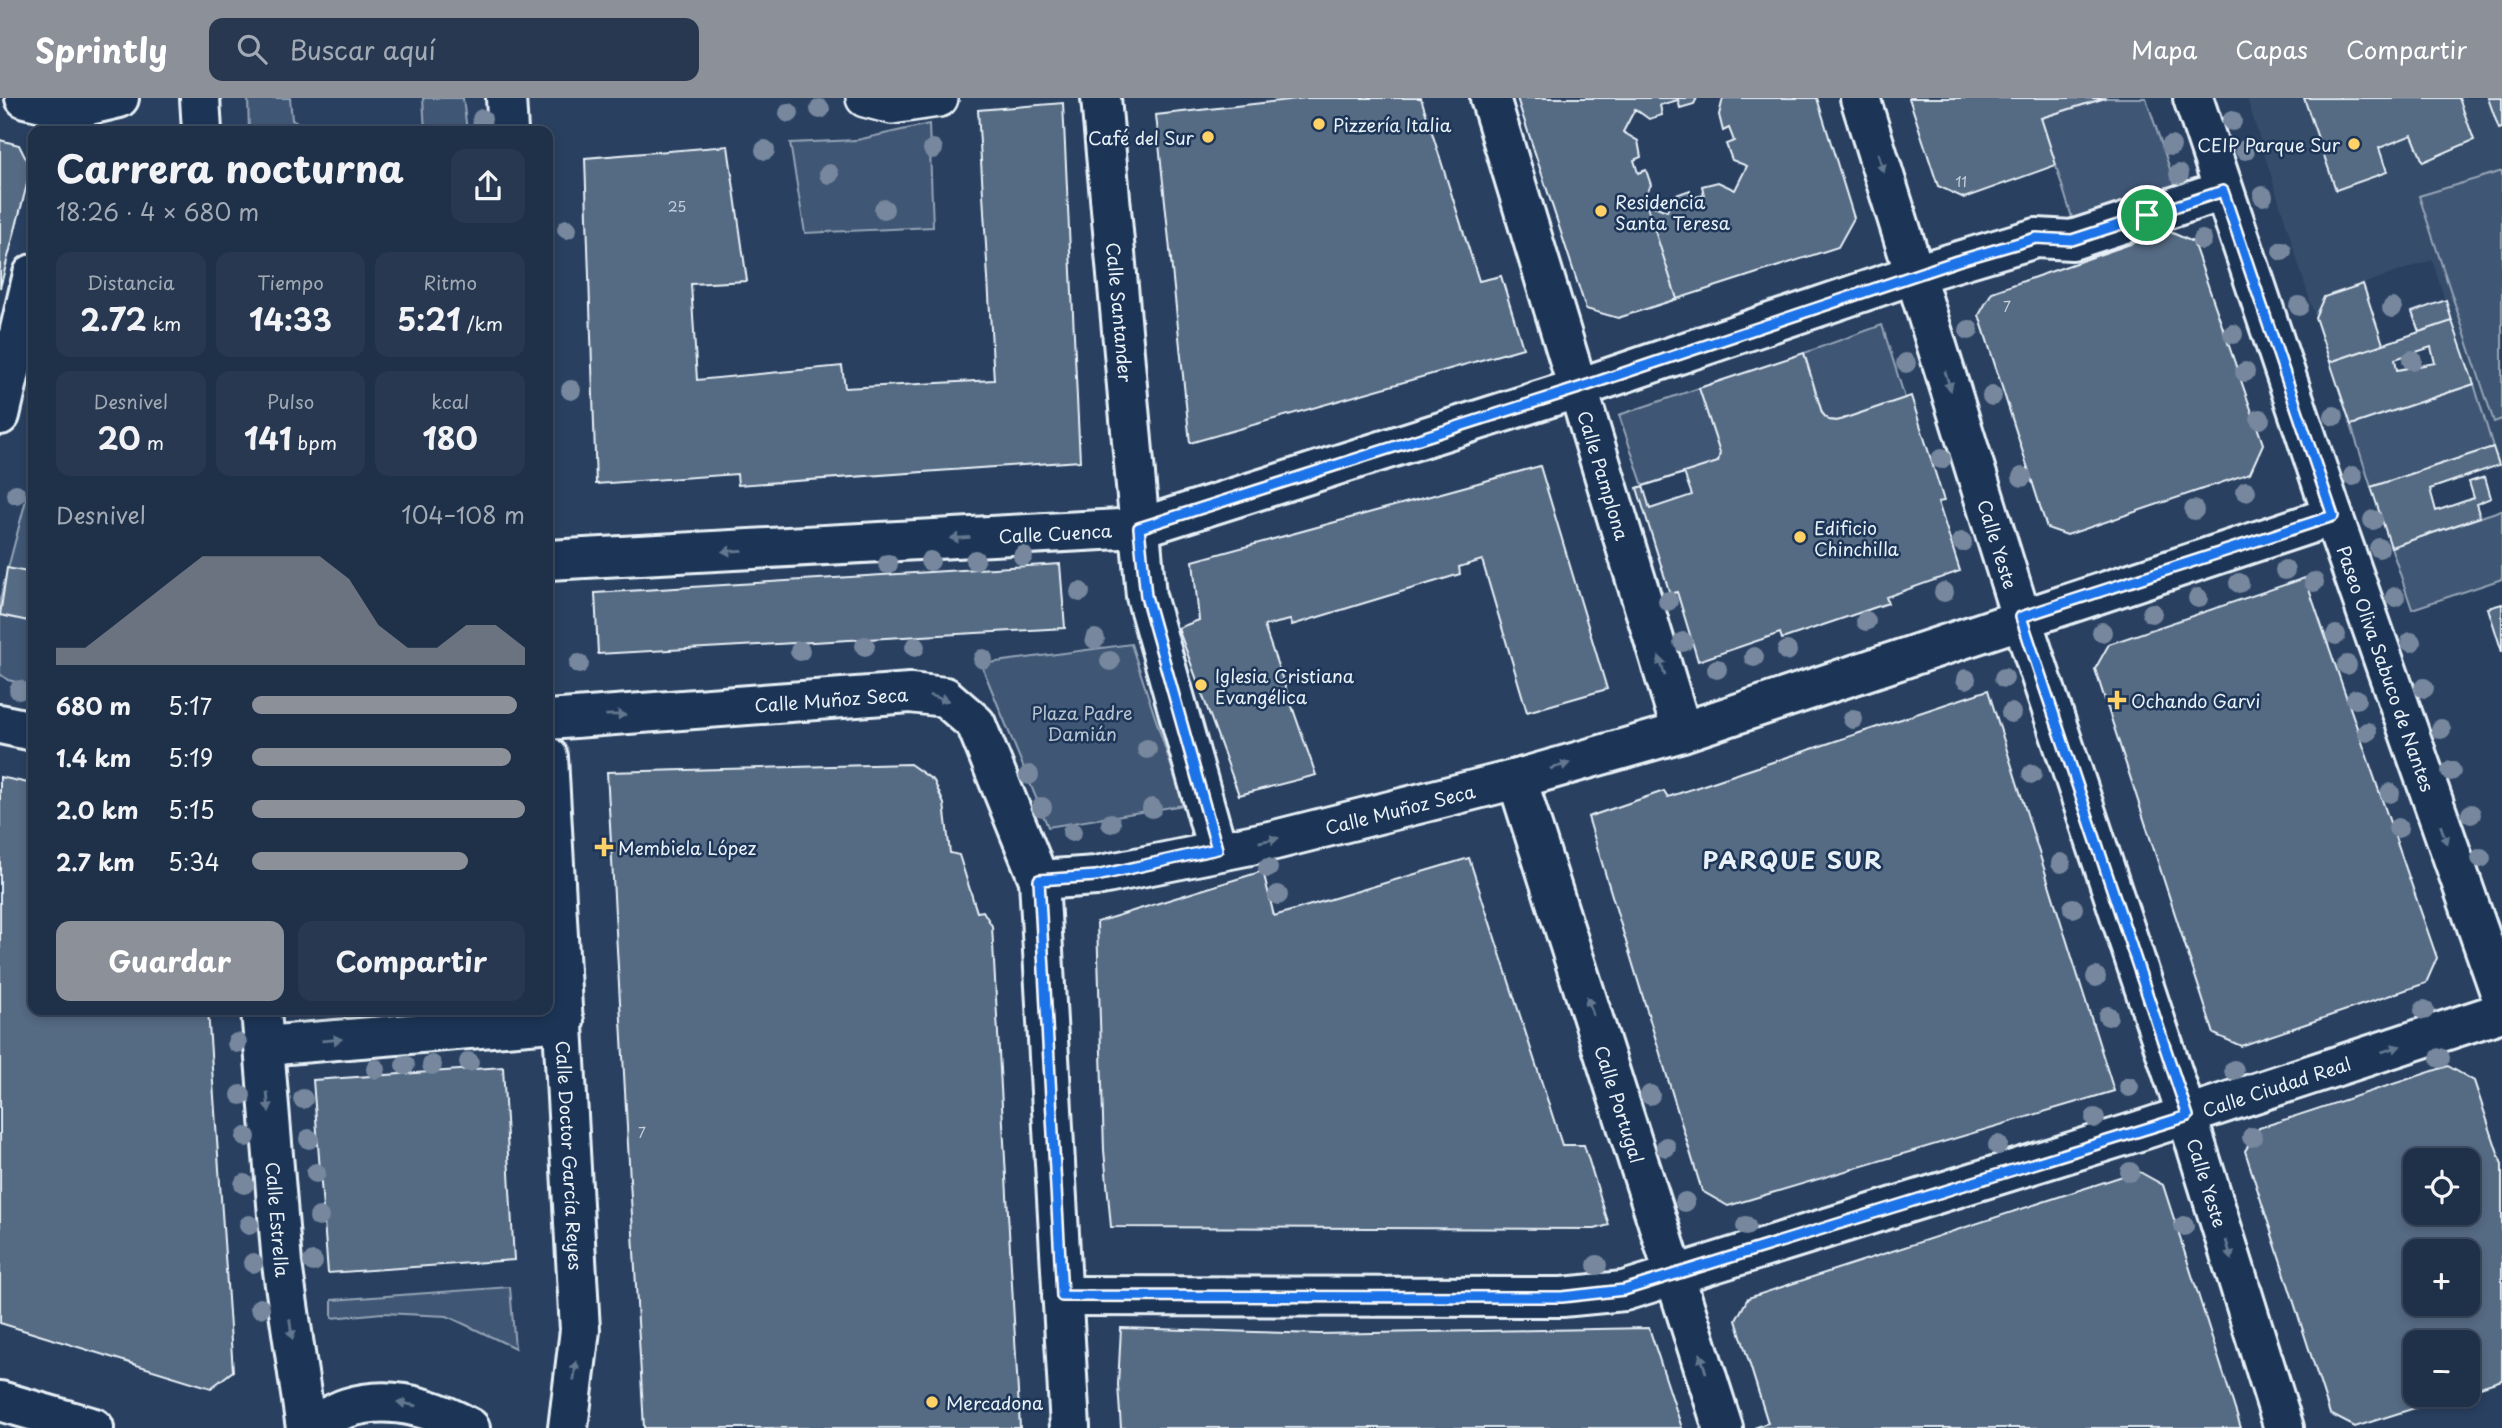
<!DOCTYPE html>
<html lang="es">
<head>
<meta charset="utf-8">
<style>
	body { margin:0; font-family:"Playpen Sans",sans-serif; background:#273850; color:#f1f3f6; height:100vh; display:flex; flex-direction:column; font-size:26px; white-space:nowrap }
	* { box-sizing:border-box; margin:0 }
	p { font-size:23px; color:#a1a9b4 }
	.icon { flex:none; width:38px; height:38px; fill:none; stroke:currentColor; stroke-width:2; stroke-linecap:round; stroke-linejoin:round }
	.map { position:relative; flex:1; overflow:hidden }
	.drawer { position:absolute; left:28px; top:28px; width:525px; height:889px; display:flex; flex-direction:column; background:#1f3049; border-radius:14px; box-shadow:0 4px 10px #0003,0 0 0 2px #3c4b61 }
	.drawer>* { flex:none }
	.fabs { position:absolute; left:2403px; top:1050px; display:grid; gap:14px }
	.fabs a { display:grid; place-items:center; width:77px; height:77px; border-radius:14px; background:#1f3049; box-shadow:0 4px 10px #0003,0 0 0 2px #3c4b61; font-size:35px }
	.pin { position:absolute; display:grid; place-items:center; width:60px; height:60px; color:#fff; margin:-30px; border:4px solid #fff; border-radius:50%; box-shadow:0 2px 7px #0007 }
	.round { display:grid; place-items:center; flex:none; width:74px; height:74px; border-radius:14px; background:#273850 }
	.head { display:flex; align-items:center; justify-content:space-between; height:119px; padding:0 28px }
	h1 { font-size:38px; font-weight:700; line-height:52px }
	.metrics { display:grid; grid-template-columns:repeat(3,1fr); gap:10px; height:119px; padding:7px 28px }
	.metrics div { display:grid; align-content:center; border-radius:14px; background:#273850; text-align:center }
	.metrics b { font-size:30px; font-weight:700 }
	.metrics small { font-size:19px; font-weight:400 }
	.metrics p { font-size:19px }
	.chart { height:196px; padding:14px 28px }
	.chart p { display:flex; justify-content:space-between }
	.chart svg { width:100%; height:126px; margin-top:7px; fill:#8c9099; opacity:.7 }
	.action { display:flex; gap:14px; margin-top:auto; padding:14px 28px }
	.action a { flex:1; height:80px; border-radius:14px; background:#8c9099; color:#fff; font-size:28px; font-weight:700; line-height:80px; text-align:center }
	.action a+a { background:#273850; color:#f1f3f6 }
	ul { padding:0 28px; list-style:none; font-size:23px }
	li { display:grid; grid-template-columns:112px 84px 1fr; align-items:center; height:52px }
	li i { height:18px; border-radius:9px; background:#8c9099 }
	header { display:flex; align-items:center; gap:42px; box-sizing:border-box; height:98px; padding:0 35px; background:#8c9099; color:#fff }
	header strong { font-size:33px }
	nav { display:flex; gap:38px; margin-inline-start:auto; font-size:24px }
	.search { width:490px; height:63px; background:#273850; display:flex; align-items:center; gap:18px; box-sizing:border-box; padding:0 24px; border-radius:14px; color:#a1a9b4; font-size:26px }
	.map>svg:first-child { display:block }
	.built { fill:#364d6b }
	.green { fill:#415774; stroke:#94a4b6; stroke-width:2 }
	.building { fill:#556a83; stroke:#e8f1f8; stroke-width:2; fill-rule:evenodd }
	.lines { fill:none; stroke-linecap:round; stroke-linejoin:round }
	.pedestrian-casing { stroke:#e8f1f8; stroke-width:42 }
	.minor-casing { stroke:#e8f1f8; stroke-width:44 }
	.primary-casing { stroke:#e8f1f8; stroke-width:44 }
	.pedestrian { stroke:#1d3557; stroke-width:37 }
	.minor { stroke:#1d3557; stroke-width:38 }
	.primary { stroke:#1d3557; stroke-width:38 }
	.tree { fill:#77889e }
	.oneway { fill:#64778f }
	.route-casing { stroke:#fff; stroke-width:14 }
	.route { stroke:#1a73e8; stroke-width:9 }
	.poi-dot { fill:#ffd166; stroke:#1d3557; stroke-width:2.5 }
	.labels { text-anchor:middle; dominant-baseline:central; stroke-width:5; stroke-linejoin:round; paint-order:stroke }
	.number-label { font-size:14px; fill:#c3cfdb }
	.poi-label { font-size:18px; fill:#e8f1f8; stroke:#1d3557; text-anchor:start }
	.street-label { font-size:18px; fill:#e8f1f8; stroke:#1d3557 }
	.park-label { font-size:18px; fill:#b6c3d0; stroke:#1d3557 }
	.district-label { font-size:24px; font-weight:bold; letter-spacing:2px; fill:#e8f1f8; stroke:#1d3557 }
</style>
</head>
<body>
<header>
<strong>Sprintly</strong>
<div class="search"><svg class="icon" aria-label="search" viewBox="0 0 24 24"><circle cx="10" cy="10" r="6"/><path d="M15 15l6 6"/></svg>Buscar aquí</div>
<nav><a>Mapa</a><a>Capas</a><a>Compartir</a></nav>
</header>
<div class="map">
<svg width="2502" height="1330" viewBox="0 0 2502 1330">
	<rect width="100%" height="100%" fill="#294061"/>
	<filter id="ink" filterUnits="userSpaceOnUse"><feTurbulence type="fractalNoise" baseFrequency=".0143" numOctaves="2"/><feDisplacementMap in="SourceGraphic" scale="14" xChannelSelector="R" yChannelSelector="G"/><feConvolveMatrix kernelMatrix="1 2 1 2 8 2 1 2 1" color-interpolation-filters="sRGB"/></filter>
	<g filter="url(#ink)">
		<path class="built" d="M2247,0h255v378l-70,-216 -107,37 -10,20z"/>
		<path class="green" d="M248,0h42l2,22 25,11h-68z
			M423,0h40l4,33h-42z
			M2105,0h41l30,89 -102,37 -33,-106z
			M929,26l4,103 -128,6 -15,-90 67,-3z
			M2502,73v248l-8,3 -75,-226z
			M1882,227l23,73 -68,23 -9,-1 -6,-7 -18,-60z
			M2474,286l19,63 -122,40 -20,-62z
			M1699,290l21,65 -2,9 -75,24 -24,-71z
			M33,375v213l-25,-6 -8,-6v-75z
			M2502,412v69l-90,30 -21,-62z
			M1131,546l53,161 -136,22 -67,-163z
			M510,1189l5,61 -68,-32 -65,-3 -50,5v-18z"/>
		<path class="building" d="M1306,0h115l58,183 22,-5 22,72 -333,95 -34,-328z
			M1517,0h180l-3,6 -14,4 -2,-8 -18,5 2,10 -13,4 -14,-10 -12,23 15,9 3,16 -7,3 4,13 8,-3 5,15 -9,15 4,3 31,96 -59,19 -32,-9z
			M1723,0h94l37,120 -16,29 -161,52 -31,-96 21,8 9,-16 14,-5 1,8 13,-3 -2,-9 16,-4 17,8 12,-24 -15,-6 -6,-16 8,-3 -5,-13 -6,3 -4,-16z
			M1909,0h196l-64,20 15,47 -92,33 -26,-12z
			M2304,0h155l15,42 -51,22 -11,-27 -33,13 8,24 -51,18z
			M2488,0h14v30l-3,1z
			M1063,5l17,358 -342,24 -1,-11 -141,10 -11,-326 143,-12 19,135 -56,3 6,96 145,-14 3,22 149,-8 -16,-270z
			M0,42l19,5 12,24 -31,119z
			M2168,133l25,11 70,202 -13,29 -183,62 -20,-7 -68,-213 13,-23z
			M2363,186l20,60 -53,18 -15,-45 9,-20z
			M2446,202l6,21 -33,11 -7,-20z
			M2452,223l22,63 -123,41 -21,-63zM2431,249l4,16 -38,7 -2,-11z
			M1804,255l18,60 6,7 9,1 74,-25 33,105 -6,1 22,69 -74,26 2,6 -106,36 -2,-6 -82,28 -21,-69 -7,2 -33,-106 81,-26 2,-9 -21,-65z
			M2493,349l6,18 -69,24 6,22 38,-13 -5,-16 16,-5 6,21 -15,6 4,13 -89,30 -20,-60z
			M1540,368l67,223 -80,23 -45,-152 -23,7 1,7 -168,51 -2,-5 -26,6 52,149 -77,20 -61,-167 21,-8 -6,-59z
			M1684,375l8,22 -42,14 -7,-23z
			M1060,466l5,64 -467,26 -3,-61z
			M7,470l26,5v49l-33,-7z
			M2305,480l132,380 -11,25 -185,63 -27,-12 -119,-365 14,-25z
			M2502,506v48l-14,-44z
			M1988,592l126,401 -386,115 -26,-15 -114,-374 76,-26 4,6z
			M910,666l24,17 10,23 6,49 9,2 18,57 6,-1 9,15 28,502h-376l-37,-656z
			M0,679l33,7v226h175l25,361 -22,17 -211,-65z
			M1469,760l93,287h22l25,80 -14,4 -484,-2 -7,-77 -7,-228 166,-51 11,45z
			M2448,968l26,15 28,84v215l-34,11v-49h-53v53h41l-101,32 -25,-13 -85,-263 14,-23zM2415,1062h53v53h-53zM2415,1153h53v53h-53z
			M503,969l11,193 -186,13 -15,-193z
			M2138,1073l25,14 78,243h-487l14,-5 -32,-103 12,-22z
			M1121,1230l198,6 330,-6 33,100h-561l-3,-43z"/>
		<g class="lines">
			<g class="pedestrian-casing">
				<path id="pedestrian" d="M865,0l27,7 47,-7"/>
			</g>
			<g class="minor-casing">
				<g id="minor">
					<path d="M25,0l47,11 47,-11"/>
					<path d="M200,0l2,33"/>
					<path d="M506,0l2,33"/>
					<path id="s1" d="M1101,0l45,498 71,253"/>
					<path id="s2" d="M1490,0l192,634"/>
					<path id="s3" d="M1860,0l161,519 166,499 97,312"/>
					<path id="s4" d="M2193,0l140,418 169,482"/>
					<path d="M0,317l33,-141"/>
					<path id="s5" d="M548,462l591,-32 440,-140 336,-114 121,-36 36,2 151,-49"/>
					<path id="s6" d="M548,622l362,-27 35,4 31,27 63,156 57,-4 179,-36 242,-61 165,-47 651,-216"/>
					<path d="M0,626l33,7"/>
					<path id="s7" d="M548,659l32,573 -12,98"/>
					<path id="s8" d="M1517,681l206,649"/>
					<path d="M1039,782l31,548"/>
					<path id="s9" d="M261,912l21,254 24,164"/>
					<path d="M264,948l300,-25"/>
					<path id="s10" d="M1062,1198l500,1 62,-6 515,-160 363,-119"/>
				</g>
			</g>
			<g class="primary-casing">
				<path id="primary" d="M0,1303l94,27
					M308,1330c12,-6 26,-16 39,-20 43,-14 85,-1 123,20"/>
			</g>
			<use href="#pedestrian" class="pedestrian"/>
			<use href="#minor" class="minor"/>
			<use href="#primary" class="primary"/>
		</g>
		<g class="tree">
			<circle cx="820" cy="11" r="10"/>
			<circle cx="789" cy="15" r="10"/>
			<circle cx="482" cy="21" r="10"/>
			<circle cx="2232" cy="23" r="10"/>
			<circle cx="2171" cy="48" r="10"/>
			<circle cx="933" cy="51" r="10"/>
			<circle cx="765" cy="52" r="10"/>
			<circle cx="2245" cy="52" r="10"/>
			<circle cx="829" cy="76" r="10"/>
			<circle cx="2179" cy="76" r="10"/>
			<circle cx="2263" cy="98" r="10"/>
			<circle cx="884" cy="111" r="10"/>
			<circle cx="567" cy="131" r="10"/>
			<circle cx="2202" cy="142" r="10"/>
			<circle cx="2282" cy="153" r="10"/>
			<circle cx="2299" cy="208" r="10"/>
			<circle cx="2392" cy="210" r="10"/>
			<circle cx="1969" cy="232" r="10"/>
			<circle cx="2233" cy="236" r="10"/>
			<circle cx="2412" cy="262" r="10"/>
			<circle cx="1906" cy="265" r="10"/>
			<circle cx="2245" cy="274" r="10"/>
			<circle cx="571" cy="292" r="10"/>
			<circle cx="1992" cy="298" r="10"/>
			<circle cx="2334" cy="318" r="10"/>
			<circle cx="2260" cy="321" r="10"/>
			<circle cx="1941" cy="361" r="10"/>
			<circle cx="2353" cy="378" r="10"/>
			<circle cx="2022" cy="379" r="10"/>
			<circle cx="2246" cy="393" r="10"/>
			<circle cx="16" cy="396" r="10"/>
			<circle cx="2194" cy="412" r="10"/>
			<circle cx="2373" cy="422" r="10"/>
			<circle cx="1962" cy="444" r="10"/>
			<circle cx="2379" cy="450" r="10"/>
			<circle cx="1023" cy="458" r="10"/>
			<circle cx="975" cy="462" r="10"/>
			<circle cx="930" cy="463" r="10"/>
			<circle cx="888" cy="466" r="10"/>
			<circle cx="2285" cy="472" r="10"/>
			<circle cx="2314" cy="484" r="10"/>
			<circle cx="2239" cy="485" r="10"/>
			<circle cx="1080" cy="494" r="10"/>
			<circle cx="1944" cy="494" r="10"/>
			<circle cx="2395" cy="499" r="10"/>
			<circle cx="2198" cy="500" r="10"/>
			<circle cx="1668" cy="503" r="10"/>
			<circle cx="2152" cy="515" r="10"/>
			<circle cx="1866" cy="523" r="10"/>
			<circle cx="2102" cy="534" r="10"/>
			<circle cx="2336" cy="537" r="10"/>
			<circle cx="1095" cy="541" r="10"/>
			<circle cx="1683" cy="544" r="10"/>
			<circle cx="2411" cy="544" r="10"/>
			<circle cx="865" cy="548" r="10"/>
			<circle cx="915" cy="549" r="10"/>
			<circle cx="800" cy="553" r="10"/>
			<circle cx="1787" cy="553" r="10"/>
			<circle cx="1754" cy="559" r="10"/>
			<circle cx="983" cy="561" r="10"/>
			<circle cx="1110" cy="563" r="10"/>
			<circle cx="579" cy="566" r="10"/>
			<circle cx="2347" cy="567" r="10"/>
			<circle cx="1717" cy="571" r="10"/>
			<circle cx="2004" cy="580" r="10"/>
			<circle cx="1966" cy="581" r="10"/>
			<circle cx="2424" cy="590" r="10"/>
			<circle cx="19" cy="592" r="10"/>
			<circle cx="2356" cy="601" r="10"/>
			<circle cx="2011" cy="615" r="10"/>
			<circle cx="1853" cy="621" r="10"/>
			<circle cx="2441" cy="631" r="10"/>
			<circle cx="2367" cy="634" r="10"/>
			<circle cx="1147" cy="651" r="10"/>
			<circle cx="2451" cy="673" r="10"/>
			<circle cx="2032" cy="676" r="10"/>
			<circle cx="1029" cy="677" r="10"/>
			<circle cx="2390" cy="695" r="10"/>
			<circle cx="1042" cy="709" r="10"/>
			<circle cx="1152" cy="710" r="10"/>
			<circle cx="2471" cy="716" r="10"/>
			<circle cx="1111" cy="725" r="10"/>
			<circle cx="2398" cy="730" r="10"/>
			<circle cx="1072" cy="734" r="10"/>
			<circle cx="2481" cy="760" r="10"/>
			<circle cx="2061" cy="765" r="10"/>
			<circle cx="1268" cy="770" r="10"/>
			<circle cx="1278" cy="797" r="10"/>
			<circle cx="2073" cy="810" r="10"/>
			<circle cx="2096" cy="879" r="10"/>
			<circle cx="2424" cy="912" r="10"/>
			<circle cx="2108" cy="918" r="10"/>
			<circle cx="237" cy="945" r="10"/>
			<circle cx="2440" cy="960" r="10"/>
			<circle cx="469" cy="964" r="10"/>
			<circle cx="405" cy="967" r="10"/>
			<circle cx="432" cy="967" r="10"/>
			<circle cx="376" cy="971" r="10"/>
			<circle cx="2234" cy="972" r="10"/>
			<circle cx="2129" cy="989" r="10"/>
			<circle cx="241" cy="997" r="10"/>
			<circle cx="1650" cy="997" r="10"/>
			<circle cx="303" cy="1001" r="10"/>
			<circle cx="2095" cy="1020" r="10"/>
			<circle cx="246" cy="1039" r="10"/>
			<circle cx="2252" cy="1039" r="10"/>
			<circle cx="309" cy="1041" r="10"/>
			<circle cx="1998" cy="1047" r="10"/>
			<circle cx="1666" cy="1049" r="10"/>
			<circle cx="2130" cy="1074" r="10"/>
			<circle cx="316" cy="1075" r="10"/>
			<circle cx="244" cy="1086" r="10"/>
			<circle cx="1685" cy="1104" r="10"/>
			<circle cx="319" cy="1119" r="10"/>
			<circle cx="249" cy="1127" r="10"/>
			<circle cx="1746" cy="1128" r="10"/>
			<circle cx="2184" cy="1128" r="10"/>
			<circle cx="313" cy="1164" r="10"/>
			<circle cx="253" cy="1165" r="10"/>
			<circle cx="1597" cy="1167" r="10"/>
			<circle cx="260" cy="1210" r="10"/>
		</g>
		<defs><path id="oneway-solid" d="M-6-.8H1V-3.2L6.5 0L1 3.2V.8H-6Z" transform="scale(1.75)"/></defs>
		<g class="oneway">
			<use href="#oneway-solid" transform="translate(1881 65) rotate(73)"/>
			<use href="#oneway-solid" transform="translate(1948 283) rotate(73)"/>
			<use href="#oneway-solid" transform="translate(960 440) rotate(177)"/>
			<use href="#oneway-solid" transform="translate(732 453) rotate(177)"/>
			<use href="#oneway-solid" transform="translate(1662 568) rotate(-107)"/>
			<use href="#oneway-solid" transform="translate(939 600) rotate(16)"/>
			<use href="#oneway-solid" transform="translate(616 617) rotate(-1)"/>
			<use href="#oneway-solid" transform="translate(1560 668) rotate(-16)"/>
			<use href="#oneway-solid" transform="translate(2444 737) rotate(70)"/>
			<use href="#oneway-solid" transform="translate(1269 742) rotate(-11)"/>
			<use href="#oneway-solid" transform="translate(1590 908) rotate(-108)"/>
			<use href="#oneway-solid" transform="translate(332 942) rotate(-5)"/>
			<use href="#oneway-solid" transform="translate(2391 951) rotate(-18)"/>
			<use href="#oneway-solid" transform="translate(268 1004) rotate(85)"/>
			<use href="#oneway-solid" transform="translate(2229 1152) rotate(73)"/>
			<use href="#oneway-solid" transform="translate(291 1231) rotate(82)"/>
			<use href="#oneway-solid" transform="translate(1703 1265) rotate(-107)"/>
			<use href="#oneway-solid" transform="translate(575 1273) rotate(-83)"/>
			<use href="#oneway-solid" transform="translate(407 1306) rotate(-168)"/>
		</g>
	</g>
	<g class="lines" filter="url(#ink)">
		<g class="route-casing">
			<path id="route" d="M2223,93l110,325 -312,101 167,499 -564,174 -62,7 -500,-1 -23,-416 57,-4 121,-27 -71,-253 -7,-68 440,-140 378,-127 79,-23 36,2z"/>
		</g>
		<use href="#route" class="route"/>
	</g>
	<g class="poi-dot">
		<circle cx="1319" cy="26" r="7"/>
		<circle cx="1208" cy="39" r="7"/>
		<circle cx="2354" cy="46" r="7"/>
		<circle cx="1601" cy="113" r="7"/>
		<circle cx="1800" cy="439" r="7"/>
		<circle cx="1201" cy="587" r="7"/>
		<path d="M2113.5 591.5h7v7h7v7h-7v7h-7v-7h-7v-7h7z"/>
		<path d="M600.5 738.5h7v7h7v7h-7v7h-7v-7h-7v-7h7z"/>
		<circle cx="932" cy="1304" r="7"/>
	</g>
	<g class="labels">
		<g class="number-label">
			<text x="1961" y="83">11</text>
			<text x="677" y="108">25</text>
			<text x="2007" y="208">7</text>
			<text x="642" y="1034">7</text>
		</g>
		<g class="poi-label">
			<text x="1333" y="26">Pizzería Italia</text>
			<text x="1194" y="39" text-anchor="end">Café del Sur</text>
			<text x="2340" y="46" text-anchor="end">CEIP Parque Sur</text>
			<text x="1615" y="103">Residencia<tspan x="1615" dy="21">Santa Teresa</tspan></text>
			<text x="1814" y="429">Edificio<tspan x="1814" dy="21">Chinchilla</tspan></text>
			<text x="1215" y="577">Iglesia Cristiana<tspan x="1215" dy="21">Evangélica</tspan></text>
			<text x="2131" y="602">Ochando Garvi</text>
			<text x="618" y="749">Membiela López</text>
			<text x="946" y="1304">Mercadona</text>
		</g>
		<g class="street-label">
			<text stroke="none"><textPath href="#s1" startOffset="215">Calle Santander</textPath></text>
			<text stroke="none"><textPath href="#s2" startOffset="394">Calle Pamplona</textPath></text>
			<text stroke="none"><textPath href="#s5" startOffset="508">Calle Cuenca</textPath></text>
			<text stroke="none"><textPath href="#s3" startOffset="467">Calle Yeste</textPath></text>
			<text stroke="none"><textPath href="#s4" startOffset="602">Paseo Oliva Sabuco de Nantes</textPath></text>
			<text stroke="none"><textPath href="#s6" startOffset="284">Calle Muñoz Seca</textPath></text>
			<text stroke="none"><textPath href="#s6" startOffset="976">Calle Muñoz Seca</textPath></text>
			<text stroke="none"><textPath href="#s10" startOffset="1246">Calle Ciudad Real</textPath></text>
			<text stroke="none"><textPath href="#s8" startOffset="341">Calle Portugal</textPath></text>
			<text stroke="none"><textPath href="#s7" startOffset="399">Calle Doctor García Reyes</textPath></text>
			<text stroke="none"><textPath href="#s3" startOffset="1139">Calle Yeste</textPath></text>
			<text stroke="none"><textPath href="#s9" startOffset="210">Calle Estrella</textPath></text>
		</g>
		<g class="park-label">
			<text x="1082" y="614">Plaza Padre<tspan x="1082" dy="21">Damián</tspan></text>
		</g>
		<g class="district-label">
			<text x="1793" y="761">PARQUE SUR</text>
		</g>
	</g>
</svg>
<div class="fabs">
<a><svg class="icon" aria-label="locate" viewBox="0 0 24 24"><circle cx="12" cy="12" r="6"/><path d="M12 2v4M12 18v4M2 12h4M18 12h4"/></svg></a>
<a>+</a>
<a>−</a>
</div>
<div class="pin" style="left:2147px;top:117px;background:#1e9e55"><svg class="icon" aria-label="arrive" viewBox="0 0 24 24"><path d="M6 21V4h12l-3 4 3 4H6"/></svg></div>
<section class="drawer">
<div class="head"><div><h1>Carrera nocturna</h1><p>18:26 · 4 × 680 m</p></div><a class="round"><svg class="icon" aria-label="share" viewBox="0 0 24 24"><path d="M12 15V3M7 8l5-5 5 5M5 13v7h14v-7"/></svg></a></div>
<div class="metrics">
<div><p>Distancia</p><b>2.72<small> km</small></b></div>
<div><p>Tiempo</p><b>14:33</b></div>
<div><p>Ritmo</p><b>5:21<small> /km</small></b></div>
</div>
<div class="metrics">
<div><p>Desnivel</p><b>20<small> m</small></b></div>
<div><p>Pulso</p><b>141<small> bpm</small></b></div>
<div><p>kcal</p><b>180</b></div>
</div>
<div class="chart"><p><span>Desnivel</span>104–108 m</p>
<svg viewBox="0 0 160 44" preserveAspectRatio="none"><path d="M0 44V38L10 38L20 30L30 22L40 14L50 6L60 6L70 6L80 6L90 6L100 14L110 30L120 38L130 38L140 30L150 30L160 38V44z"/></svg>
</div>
<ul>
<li><b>680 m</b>5:17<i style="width:97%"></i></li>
<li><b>1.4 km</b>5:19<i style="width:95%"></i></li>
<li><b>2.0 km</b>5:15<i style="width:100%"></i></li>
<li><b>2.7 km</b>5:34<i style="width:79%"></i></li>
</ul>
<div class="action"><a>Guardar</a><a>Compartir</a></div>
</section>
</div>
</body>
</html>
